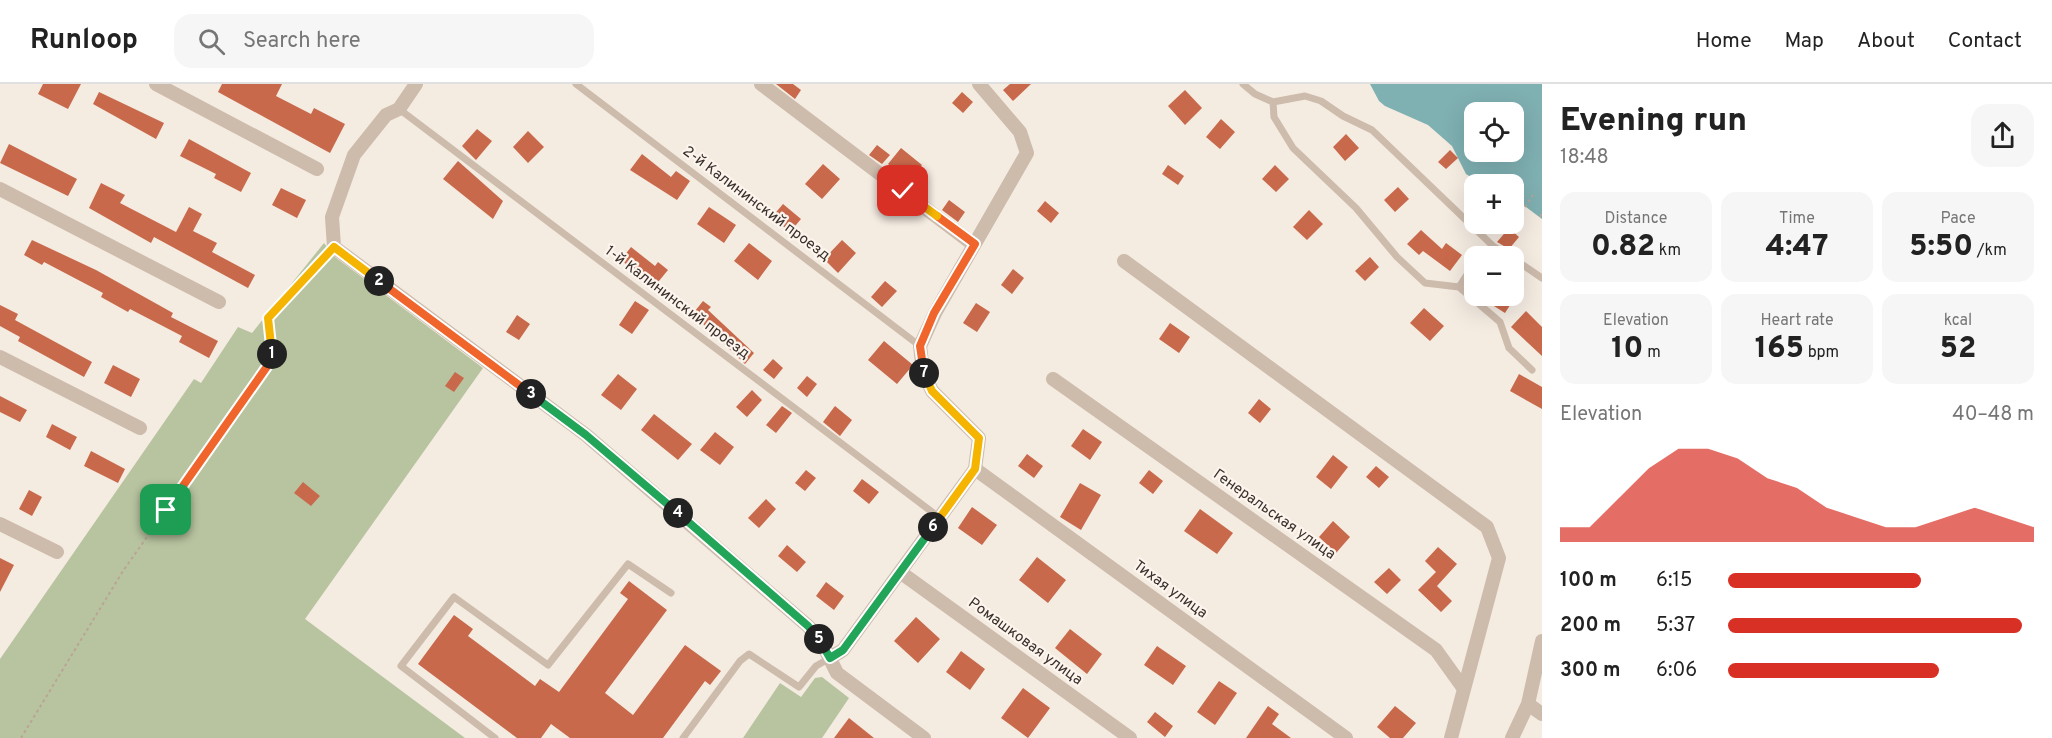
<!DOCTYPE html>
<html lang="en">
<head>
<meta charset="utf-8">
<style>
	body { margin:0; font-family:Overpass,sans-serif; background:#f6f6f6; color:#222; height:100vh; display:flex; flex-direction:column; font-size:22px; white-space:nowrap }
	* { box-sizing:border-box; margin:0 }
	p { font-size:20px; color:#767676 }
	.icon { flex:none; width:33px; height:33px; fill:none; stroke:currentColor; stroke-width:2; stroke-linecap:round; stroke-linejoin:round }
	.map { position:relative; flex:1; overflow:hidden }
	.panel { display:flex; flex-direction:column; background:#fff; width:510px }
	.panel>* { flex:none }
	.controls { position:absolute; left:1464px; top:18px; display:grid; gap:12px }
	.controls a { display:grid; place-items:center; width:60px; height:60px; border-radius:12px; background:#fff; box-shadow:0 6px 24px #0002; font-size:30px }
	.pin { position:absolute; display:grid; place-items:center; width:51px; height:51px; color:#fff; margin:-26px; border-radius:12px; box-shadow:0 3px 9px #0006 }
	.km { position:absolute; width:30px; height:30px; margin:-15px; border-radius:50%; background:#222; color:#fff; font-size:16px; line-height:30px; text-align:center }
	.round { display:grid; place-items:center; flex:none; width:63px; height:63px; border-radius:18px; background:#f6f6f6 }
	.head { display:flex; align-items:center; justify-content:space-between; height:102px; padding:0 18px }
	h1 { font-size:33px; font-weight:800; line-height:45px }
	.figures { display:grid; grid-template-columns:repeat(3,1fr); gap:9px; height:102px; padding:6px 18px }
	.figures div { display:grid; align-content:center; border-radius:15px; background:#f6f6f6; text-align:center }
	.figures b { font-size:30px; font-weight:800 }
	.figures small { font-size:16px; font-weight:400 }
	.figures p { font-size:16px }
	.chart { height:168px; padding:12px 18px }
	.chart p { display:flex; justify-content:space-between }
	.chart svg { width:100%; height:108px; margin-top:6px; fill:#d93025; opacity:.7 }
	ul { padding:0 18px; list-style:none; font-size:20px }
	li { display:grid; grid-template-columns:96px 72px 1fr; align-items:center; height:45px }
	li i { height:15px; border-radius:8px; background:#d93025 }
	header { display:flex; align-items:center; gap:36px; box-sizing:border-box; height:84px; padding:0 30px; background:#fff; border-bottom:2px solid #e0e0e0 }
	header strong { font-size:28px }
	nav { display:flex; gap:33px; margin-inline-start:auto; font-size:21px }
	.search { width:420px; height:54px; background:#f6f6f6; display:flex; align-items:center; gap:15px; box-sizing:border-box; padding:0 21px; border-radius:18px; color:#767676; font-size:22px }
	main { display:flex; flex:1; min-height:0 }
	.map>svg:first-child { display:block }
	.green { fill:#b8c4a0 }
	.water { fill:#7fb0b2; fill-rule:evenodd }
	.building { fill:#c8694b }
	.lines { fill:none; stroke-linecap:round; stroke-linejoin:round }
	.path { stroke:#b9a596; stroke-width:2; stroke-dasharray:3 3; stroke-linecap:butt }
	.lane { stroke:#cdbbac; stroke-width:7 }
	.street { stroke:#cdbbac; stroke-width:14 }
	.split-1-casing { stroke:#fff; stroke-width:12 }
	.split-2-casing { stroke:#fff; stroke-width:12 }
	.split-3-casing { stroke:#fff; stroke-width:12 }
	.split-4-casing { stroke:#fff; stroke-width:12 }
	.split-5-casing { stroke:#fff; stroke-width:12 }
	.split-6-casing { stroke:#fff; stroke-width:12 }
	.split-7-casing { stroke:#fff; stroke-width:12 }
	.split-8-casing { stroke:#fff; stroke-width:12 }
	.split-9-casing { stroke:#fff; stroke-width:12 }
	.split-1 { stroke:#f0652b; stroke-width:8 }
	.split-2 { stroke:#f5b400; stroke-width:8 }
	.split-3 { stroke:#f0652b; stroke-width:8 }
	.split-4 { stroke:#22a559; stroke-width:8 }
	.split-5 { stroke:#22a559; stroke-width:8 }
	.split-6 { stroke:#22a559; stroke-width:8 }
	.split-7 { stroke:#f5b400; stroke-width:8 }
	.split-8 { stroke:#f0652b; stroke-width:8 }
	.split-9 { stroke:#f5b400; stroke-width:8 }
	.labels { text-anchor:middle; dominant-baseline:central; stroke-width:4.5; stroke-linejoin:round; paint-order:stroke }
	.street-label { font-size:15px; fill:#3b302b; stroke:#fbf5ee }
</style>
</head>
<body>
<header>
<strong>Runloop</strong>
<div class="search"><svg class="icon" aria-label="search" viewBox="0 0 24 24"><circle cx="10" cy="10" r="6"/><path d="M15 15l6 6"/></svg>Search here</div>
<nav><a>Home</a><a>Map</a><a>About</a><a>Contact</a></nav>
</header>
<main>
<div class="map">
<svg width="1542" height="654" viewBox="0 0 1542 654">
	<rect width="100%" height="100%" fill="#f4ebe1"/>
	<path class="green" d="M324,159l11,14 148,111 -178,251 160,119h-465v-79l194,-280 7,4 37,-56 14,6z
		M822,593l27,21 -27,40h-79l37,-55 21,14 14,-19z"/>
	<path class="water" d="M1370,0h172v135l-28,-21v-14h-32l-16,-10 -14,-28 -24,-21 -43,-19 -6,-5zM1474,28h40v40h-40z"/>
	<path class="building" d="M43,0h38l-13,25 -30,-15z
		M222,0h60l-6,12 35,18 3,-6 31,16 -15,29 -112,-61z
		M776,0h17l8,6 -6,9z
		M1010,0h21l-18,17 -10,-11z
		M1185,6l17,18 -17,17 -17,-19z
		M99,8l65,31 -8,16 -63,-35z
		M962,8l11,10 -10,11 -11,-10z
		M1221,35l14,13 -15,17 -14,-12z
		M477,45l15,12 -16,19 -14,-14z
		M528,47l16,16 -16,16 -15,-16z
		M1346,50l13,14 -14,13 -12,-14z
		M189,55l62,34 -10,19 -27,-14 2,-4 -36,-18z
		M9,60l68,35 -9,17 -68,-33z
		M877,61l13,10 -8,9 -13,-9z
		M901,64l21,17 -14,16 -20,-17z
		M1450,66l8,8 -12,11 -8,-7z
		M642,70l29,23 5,-6 14,10 -13,19 -47,-30z
		M458,77l45,40 -10,18 -50,-40z
		M823,80l17,15 -18,20 -17,-15z
		M1168,81l16,11 -6,9 -16,-11z
		M1275,81l14,14 -13,13 -14,-13z
		M101,99l24,12 -5,8 56,29 13,-25 13,7 -9,17 24,12 -5,9 43,23 -7,13 -94,-51 -3,6 -62,-35z
		M1398,103l11,12 -14,13 -11,-12z
		M281,104l25,12 -9,18 -25,-13z
		M949,116l16,12 -7,10 -16,-12z
		M1045,117l14,12 -8,10 -14,-12z
		M783,120l18,15 -11,13 -18,-15z
		M709,123l27,18 -12,18 -27,-19z
		M1309,126l14,14 -16,16 -14,-13z
		M1509,144l10,9 -10,12 -12,-7z
		M1421,146l21,19 4,-6 16,12 -12,16 -27,-20 -4,4 -12,-11z
		M32,156l64,30 77,43 -2,4 47,24 -9,17 -30,-16 3,-6 -52,-27 -2,3 -27,-15 2,-4 -59,-31 -2,3 -18,-10z
		M842,156l14,13 -18,20 -14,-14z
		M749,159l23,18 -14,19 -24,-19z
		M631,163l24,19 3,-4 10,8 -14,17 -33,-27z
		M1370,173l9,10 -14,14 -10,-10z
		M1013,185l11,9 -12,16 -11,-9z
		M885,197l12,10 -15,16 -11,-10z
		M1478,212h38l-11,17z
		M635,217l14,9 -17,24 -13,-9z
		M703,217l8,6 -3,3 46,43 -9,11 -45,-43 -9,-5z
		M976,219l14,9 -13,20 -14,-9z
		M0,221l18,9 -3,6 77,42 -8,15 -66,-36 2,-4 -20,-11z
		M1424,224l20,18 -14,15 -20,-18z
		M1526,227l16,16v29l-31,-29z
		M517,231l13,9 -11,16 -13,-8z
		M1170,239l20,14 -11,16 -20,-14z
		M884,257l29,24 -16,19 -29,-24z
		M773,275l10,9 -9,11 -11,-9z
		M113,281l27,14 -9,18 -27,-14z
		M455,288l9,6 -10,14 -9,-6z
		M618,290l19,15 -16,21 -20,-15z
		M1519,290l23,13v22l-32,-18z
		M807,292l10,8 -10,13 -10,-9z
		M752,306l10,10 -15,17 -11,-10z
		M0,312l27,14 -7,12 -20,-10z
		M1259,315l12,10 -11,14 -12,-10z
		M782,322l10,7 -16,20 -10,-8z
		M835,322l17,14 -12,16 -17,-14z
		M654,330l38,30 -14,16 -37,-30z
		M52,340l25,13 -7,13 -24,-13z
		M1083,345l19,13 -12,18 -19,-14z
		M715,348l19,15 -14,18 -20,-15z
		M91,367l34,18 -7,14 -34,-17z
		M1027,370l16,12 -9,12 -16,-12z
		M1333,371l15,12 -17,22 -15,-12z
		M1376,382l13,11 -10,11 -13,-11z
		M806,386l10,8 -11,13 -10,-8z
		M1149,386l14,11 -10,13 -14,-11z
		M862,395l17,13 -10,12 -16,-13z
		M303,398l17,14 -9,10 -17,-13z
		M1080,399l21,12 -20,35 -21,-13z
		M29,406l13,7 -10,19 -13,-7z
		M766,415l10,10 -17,19 -11,-10z
		M972,423l25,18 -15,20 -24,-17z
		M1200,425l33,24 -16,21 -33,-23z
		M1333,437l17,16 -14,16 -17,-16z
		M787,461l19,17 -9,10 -19,-16z
		M1438,463l19,17 -20,22 15,15 -11,11 -23,-22 18,-18 -11,-11z
		M1037,473l29,23 -18,23 -29,-23z
		M0,474l14,7 -14,27z
		M1389,484l12,12 -14,14 -13,-12z
		M629,497l38,29 -62,83 28,22 52,-70 36,26 -11,14 -5,-4 -42,57h-93l-19,-14 -10,14h-24l-99,-74 36,-49 19,14 -5,7 67,50 5,-7 19,13 69,-93 -8,-6z
		M826,498l18,14 -10,14 -18,-14z
		M916,533l24,22 -22,24 -24,-22z
		M1070,545l32,25 -15,20 -32,-26z
		M1157,562l29,20 -13,19 -29,-20z
		M961,567l24,18 -15,21 -24,-18z
		M1219,597l18,12 -22,32 -18,-13z
		M1023,604l27,20 -22,30 -27,-20z
		M1268,622l11,8 -7,10 19,14h-45z
		M1395,622l21,17 -13,15h-13l-13,-11z
		M1155,628l18,14 -8,11 -18,-15z
		M849,634l25,20h-40z"/>
	<g class="lines">
		<path class="path" d="M1483,100l6,-9
			M1502,100l4,-6
			M1514,105l2,-4
			M1525,123l8,-12
			M1540,133l2,-4
			M21,654l102,-167 150,-213 -5,-40 58,-62"/>
		<path class="lane" d="M576,0l344,262
			M1243,0l12,10 18,8 32,-6 16,5 22,15 29,14 121,116 16,10
			M1273,18l1,15 19,31 63,60 41,49 28,26 34,4 41,35 9,26 23,22
			M399,25l541,409
			M1481,172l12,-10
			M1514,175l28,19
			M1459,203l15,-23
			M495,654l-94,-72 53,-69 94,68 80,-101 43,29
			M683,654l57,-77 9,-7 50,33 17,-21 14,-8"/>
		<path class="street" d="M156,0l161,85
			M416,0l-17,25 -13,6 -32,40 -22,62 2,30 252,188 222,191 14,17 15,30 87,65
			M761,0l213,161
			M0,105l219,113
			M1124,177l363,266 12,31 -48,180
			M0,273l140,71
			M1053,295l383,271 28,39
			M975,385l371,269
			M0,440l57,28
			M900,488l230,166
			M830,574l13,-8 132,-181 4,-31 -47,-47 -9,-20 -3,-25 15,-33 92,-160 -7,-21 -41,-48
			M1528,620l14,10
			M1512,654l16,-34 14,-63"/>
	</g>
	<g class="lines">
		<g class="split-1-casing">
			<path id="split-1" d="M166,426l107,-152 -1,-4"/>
		</g>
		<g class="split-2-casing">
			<path id="split-2" d="M272,270l-4,-36 66,-71 45,34"/>
		</g>
		<g class="split-3-casing">
			<path id="split-3" d="M379,197l152,113"/>
		</g>
		<g class="split-4-casing">
			<path id="split-4" d="M531,310l55,41 92,78"/>
		</g>
		<g class="split-5-casing">
			<path id="split-5" d="M678,429l130,113 11,13"/>
		</g>
		<g class="split-6-casing">
			<path id="split-6" d="M819,555l11,19 13,-8 90,-123"/>
		</g>
		<g class="split-7-casing">
			<path id="split-7" d="M924,289l8,18 47,47 -4,31 -42,58"/>
		</g>
		<g class="split-8-casing">
			<path id="split-8" d="M924,289l-4,-27 14,-33 41,-69 -38,-28"/>
		</g>
		<g class="split-9-casing">
			<path id="split-9" d="M903,107l34,25"/>
		</g>
		<use href="#split-1" class="split-1"/>
		<use href="#split-2" class="split-2"/>
		<use href="#split-3" class="split-3"/>
		<use href="#split-4" class="split-4"/>
		<use href="#split-5" class="split-5"/>
		<use href="#split-6" class="split-6"/>
		<use href="#split-7" class="split-7"/>
		<use href="#split-8" class="split-8"/>
		<use href="#split-9" class="split-9"/>
	</g>
	<g class="labels">
		<g class="street-label">
			<text transform="translate(756 120) rotate(37)">2-й Калининский проезд</text>
			<text transform="translate(677 219) rotate(37)">1-й Калининский проезд</text>
			<text transform="translate(1274 431) rotate(35)">Генеральская улица</text>
			<text transform="translate(1170 506) rotate(36)">Тихая улица</text>
			<text transform="translate(1025 558) rotate(36)">Ромашковая улица</text>
		</g>
	</g>
</svg>
<div class="controls">
<a><svg class="icon" aria-label="locate" viewBox="0 0 24 24"><circle cx="12" cy="12" r="6"/><path d="M12 2v4M12 18v4M2 12h4M18 12h4"/></svg></a>
<a>+</a>
<a>−</a>
</div>
<div class="pin" style="left:166px;top:426px;background:#1e9e55"><svg class="icon" aria-label="arrive" viewBox="0 0 24 24"><path d="M6 21V4h12l-3 4 3 4H6"/></svg></div>
<div class="pin" style="left:903px;top:107px;background:#d93025"><svg class="icon" aria-label="check" viewBox="0 0 24 24"><path d="M5 12l5 5 9-10"/></svg></div>
<b class="km" style="left:272px;top:270px">1</b>
<b class="km" style="left:379px;top:197px">2</b>
<b class="km" style="left:531px;top:310px">3</b>
<b class="km" style="left:678px;top:429px">4</b>
<b class="km" style="left:819px;top:555px">5</b>
<b class="km" style="left:933px;top:443px">6</b>
<b class="km" style="left:924px;top:289px">7</b>
</div>
<section class="panel">
<div class="head"><div><h1>Evening run</h1><p>18:48</p></div><a class="round"><svg class="icon" aria-label="share" viewBox="0 0 24 24"><path d="M12 15V3M7 8l5-5 5 5M5 13v7h14v-7"/></svg></a></div>
<div class="figures">
<div><p>Distance</p><b>0.82<small> km</small></b></div>
<div><p>Time</p><b>4:47</b></div>
<div><p>Pace</p><b>5:50<small> /km</small></b></div>
</div>
<div class="figures">
<div><p>Elevation</p><b>10<small> m</small></b></div>
<div><p>Heart rate</p><b>165<small> bpm</small></b></div>
<div><p>kcal</p><b>52</b></div>
</div>
<div class="chart"><p><span>Elevation</span>40–48 m</p>
<svg viewBox="0 0 160 44" preserveAspectRatio="none"><path d="M0 44V38L10 38L20 26L30 14L40 6L50 6L60 10L70 18L80 22L90 30L100 34L110 38L120 38L130 34L140 30L150 34L160 38V44z"/></svg>
</div>
<ul>
<li><b>100 m</b>6:15<i style="width:63%"></i></li>
<li><b>200 m</b>5:37<i style="width:96%"></i></li>
<li><b>300 m</b>6:06<i style="width:69%"></i></li>
</ul>
</section>
</main>
</body>
</html>
